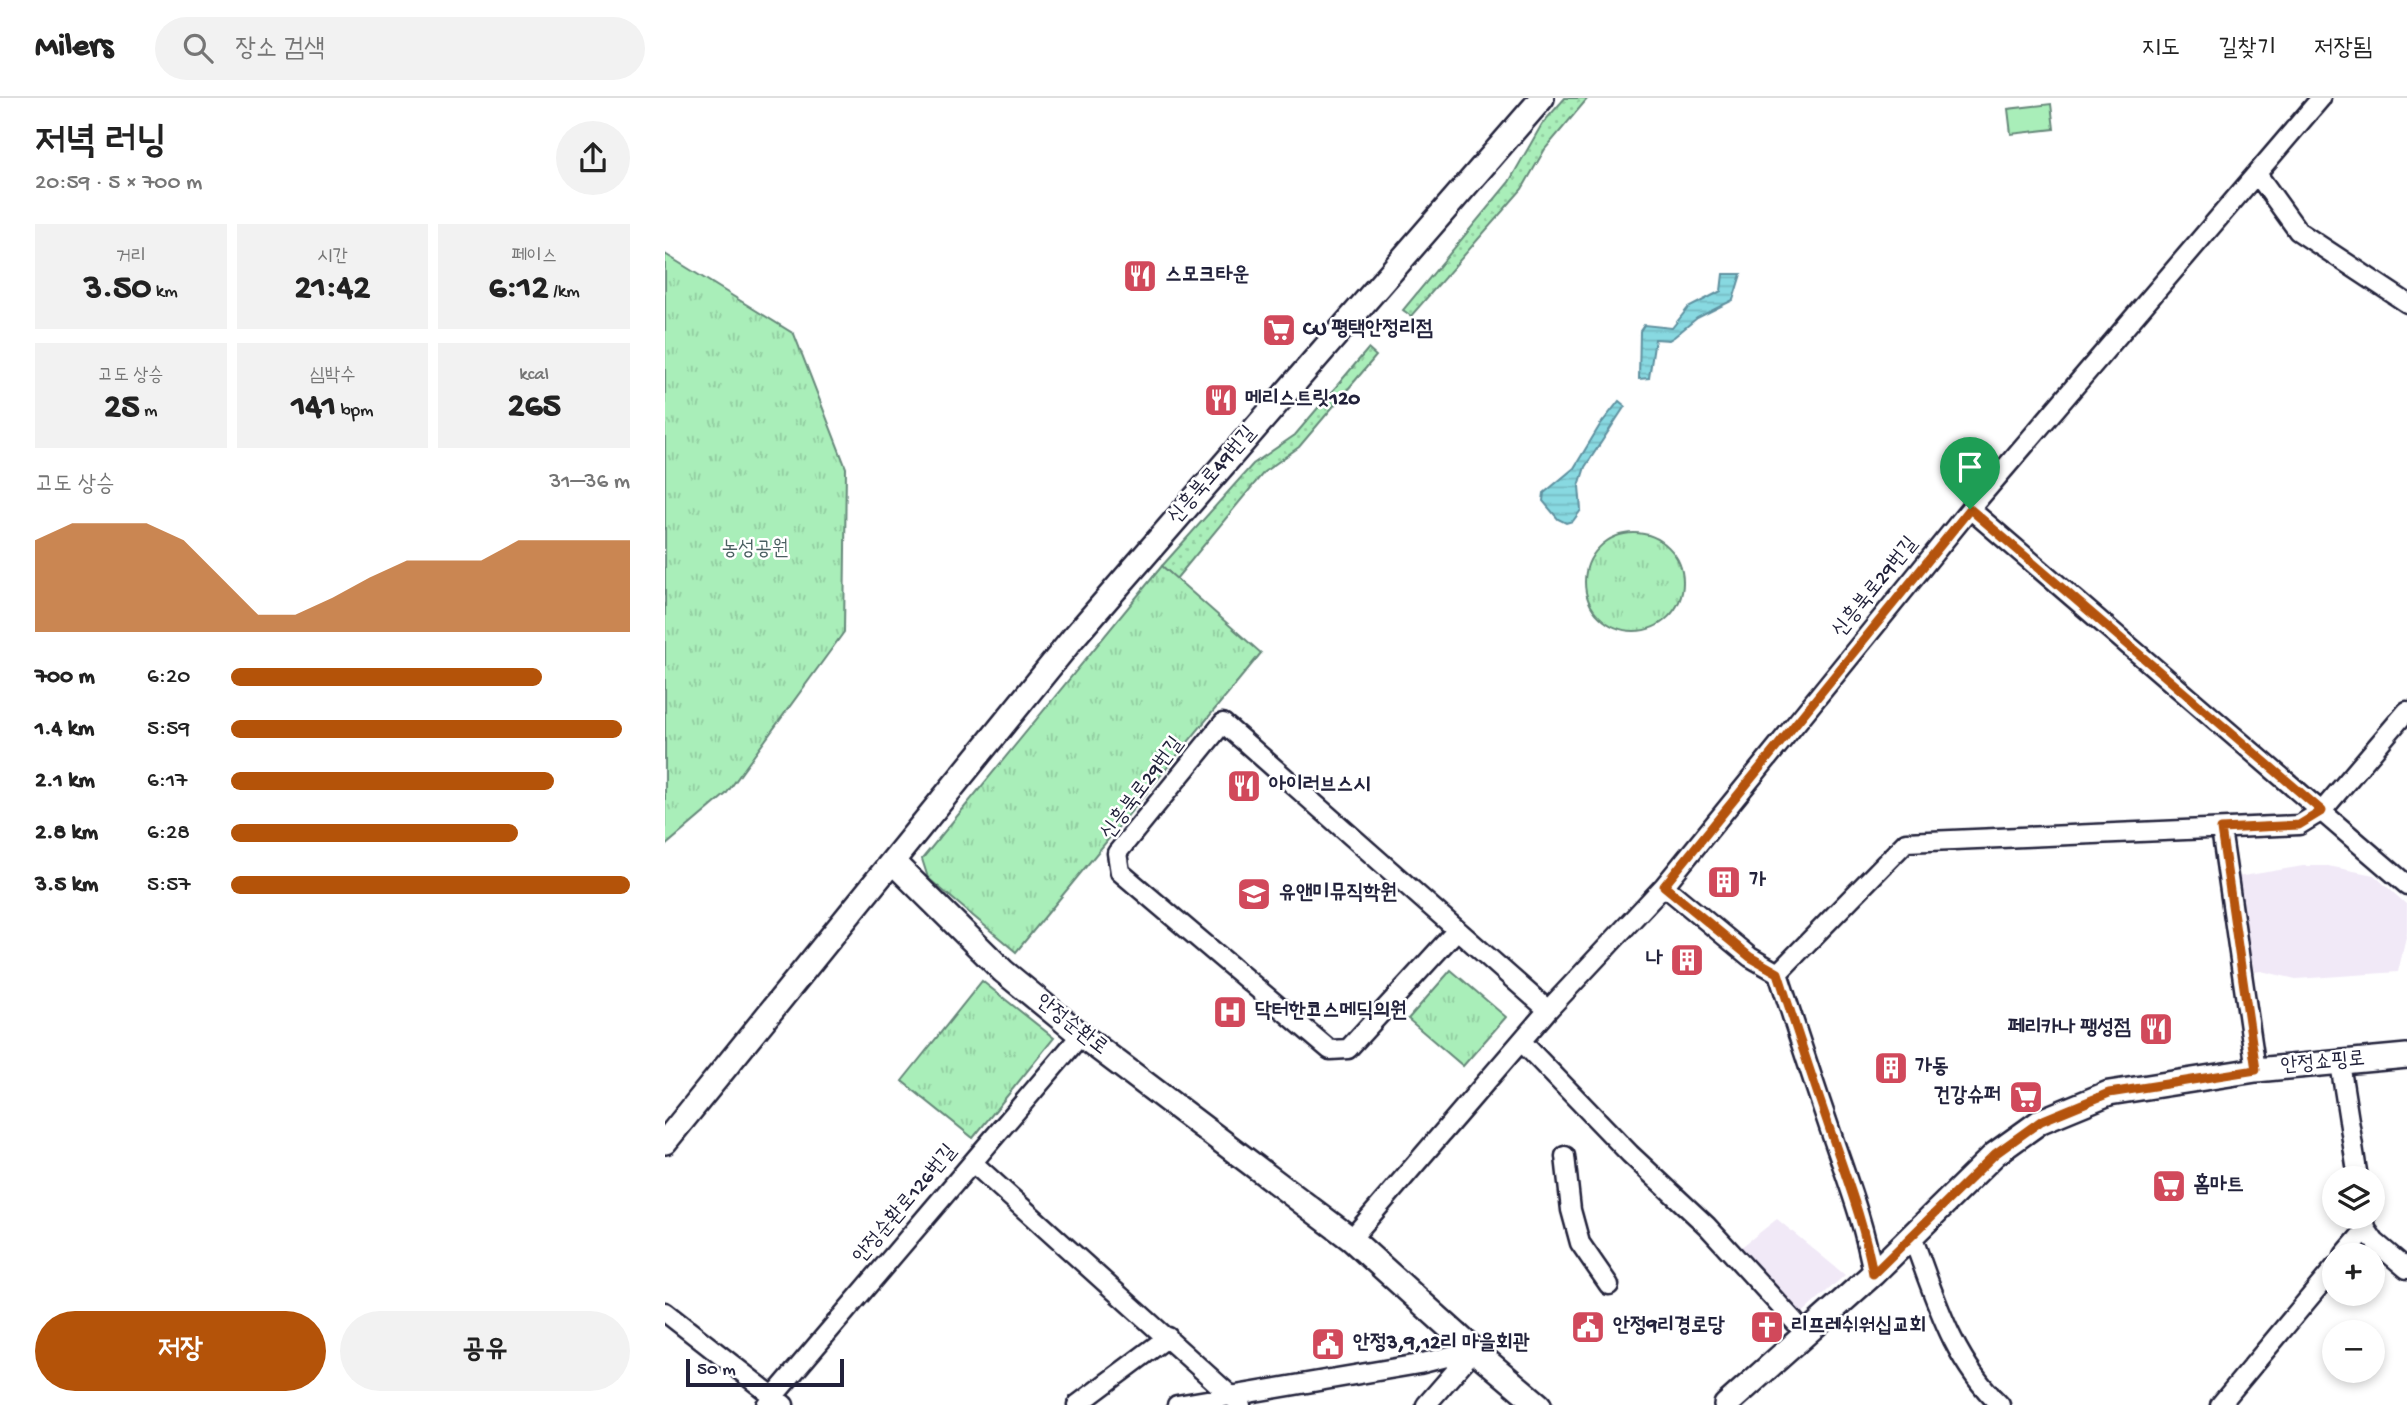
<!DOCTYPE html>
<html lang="ko">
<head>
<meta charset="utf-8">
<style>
	body { margin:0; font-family:"Gochi Hand","Poor Story",sans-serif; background:#f2f2f2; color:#222; height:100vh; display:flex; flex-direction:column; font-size:26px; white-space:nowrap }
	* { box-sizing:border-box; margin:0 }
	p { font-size:23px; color:#767676 }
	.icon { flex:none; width:38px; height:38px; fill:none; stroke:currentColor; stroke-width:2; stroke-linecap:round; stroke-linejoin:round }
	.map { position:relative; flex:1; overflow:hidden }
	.details { display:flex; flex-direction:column; background:#fff; width:665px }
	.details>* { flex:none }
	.fabs { position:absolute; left:1657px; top:1068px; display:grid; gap:14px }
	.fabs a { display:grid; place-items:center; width:63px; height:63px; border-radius:50%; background:#fff; box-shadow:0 4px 10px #0003; font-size:35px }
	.scale { position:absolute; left:21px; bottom:18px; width:158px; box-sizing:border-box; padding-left:7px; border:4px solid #22223b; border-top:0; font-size:19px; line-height:24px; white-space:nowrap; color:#22223b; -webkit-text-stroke:5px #fff; paint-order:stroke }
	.pin { position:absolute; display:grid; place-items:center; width:60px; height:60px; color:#fff; margin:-72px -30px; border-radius:50% 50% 50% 0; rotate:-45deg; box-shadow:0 0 7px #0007 }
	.pin .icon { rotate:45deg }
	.round { display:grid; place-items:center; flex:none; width:74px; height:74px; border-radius:37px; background:#f2f2f2 }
	.head { display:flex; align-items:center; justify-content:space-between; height:119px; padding:0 35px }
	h1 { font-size:38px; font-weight:800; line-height:52px }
	.figures { display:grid; grid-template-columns:repeat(3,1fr); gap:10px; height:119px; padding:7px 35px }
	.figures div { display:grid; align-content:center; border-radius:0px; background:#f2f2f2; text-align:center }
	.figures b { font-size:35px; font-weight:800 }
	.figures small { font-size:19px; font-weight:400 }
	.figures p { font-size:19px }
	.chart { height:196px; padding:14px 35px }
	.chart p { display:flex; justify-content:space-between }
	.chart svg { width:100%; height:126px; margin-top:7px; fill:#b45309; opacity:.7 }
	.primary-button { display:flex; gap:14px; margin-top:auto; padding:14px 35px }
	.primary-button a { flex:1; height:80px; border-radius:42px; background:#b45309; color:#fff; font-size:28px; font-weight:800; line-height:80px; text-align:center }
	.primary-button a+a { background:#f2f2f2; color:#222 }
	ul { padding:0 35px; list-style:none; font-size:23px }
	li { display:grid; grid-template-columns:112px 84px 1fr; align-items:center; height:52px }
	li i { height:18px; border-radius:9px; background:#b45309 }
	header { display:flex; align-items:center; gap:42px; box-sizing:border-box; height:98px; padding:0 35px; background:#fff; border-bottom:2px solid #e0e0e0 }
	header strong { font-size:33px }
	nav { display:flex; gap:38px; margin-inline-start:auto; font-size:24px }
	.search { width:490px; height:63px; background:#f2f2f2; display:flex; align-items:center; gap:18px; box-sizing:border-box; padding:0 24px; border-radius:38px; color:#767676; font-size:26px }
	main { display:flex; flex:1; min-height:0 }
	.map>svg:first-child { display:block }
	.built { fill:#f1e9f7 }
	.grass { fill:url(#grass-dots); stroke:#66887a; stroke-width:2 }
	.park { fill:url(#park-tufts); stroke:#66887a; stroke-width:2 }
	.garden { fill:#a9eeb9; stroke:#66887a; stroke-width:2 }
	.water { fill:url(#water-rules); stroke:#5f909f; stroke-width:2 }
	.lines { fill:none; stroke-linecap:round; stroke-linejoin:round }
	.minor-casing { stroke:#22223b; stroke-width:23 }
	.tertiary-casing { stroke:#22223b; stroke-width:28 }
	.minor { stroke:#fff; stroke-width:18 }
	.tertiary { stroke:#fff; stroke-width:23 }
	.route-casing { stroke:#fff; stroke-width:14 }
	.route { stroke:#b45309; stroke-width:9 }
	.labels { text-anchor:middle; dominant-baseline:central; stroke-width:5; stroke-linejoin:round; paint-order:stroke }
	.poi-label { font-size:21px; font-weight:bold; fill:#22223b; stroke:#fff; text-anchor:start }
	.street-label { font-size:21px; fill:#22223b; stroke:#fff }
	.park-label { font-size:21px; fill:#4a5f61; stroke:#fff }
</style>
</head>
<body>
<header>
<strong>Milers</strong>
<div class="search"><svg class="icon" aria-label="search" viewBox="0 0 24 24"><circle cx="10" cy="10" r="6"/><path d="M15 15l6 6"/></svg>장소 검색</div>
<nav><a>지도</a><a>길찾기</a><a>저장됨</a></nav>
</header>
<main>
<section class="details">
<div class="head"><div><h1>저녁 러닝</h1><p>20:59 · 5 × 700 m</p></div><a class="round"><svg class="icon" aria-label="share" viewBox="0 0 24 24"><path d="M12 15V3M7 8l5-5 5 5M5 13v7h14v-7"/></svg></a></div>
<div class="figures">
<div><p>거리</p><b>3.50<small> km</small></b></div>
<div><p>시간</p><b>21:42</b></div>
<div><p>페이스</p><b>6:12<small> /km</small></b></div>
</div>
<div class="figures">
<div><p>고도 상승</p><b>25<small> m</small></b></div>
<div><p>심박수</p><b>141<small> bpm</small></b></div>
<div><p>kcal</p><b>265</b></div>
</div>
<div class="chart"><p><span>고도 상승</span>31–36 m</p>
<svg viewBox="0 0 160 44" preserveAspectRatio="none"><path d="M0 44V12L10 6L20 6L30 6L40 12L50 25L60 38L70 38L80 32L90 25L100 19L110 19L120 19L130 12L140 12L150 12L160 12V44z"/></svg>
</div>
<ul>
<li><b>700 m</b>6:20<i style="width:78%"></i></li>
<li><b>1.4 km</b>5:59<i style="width:98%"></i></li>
<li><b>2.1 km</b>6:17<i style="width:81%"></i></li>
<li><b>2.8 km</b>6:28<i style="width:72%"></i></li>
<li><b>3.5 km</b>5:57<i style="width:100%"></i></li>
</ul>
<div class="primary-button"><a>저장</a><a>공유</a></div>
</section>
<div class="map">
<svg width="1742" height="1307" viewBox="0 0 1742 1307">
	<defs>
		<pattern id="grass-dots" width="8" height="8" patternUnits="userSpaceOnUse" patternTransform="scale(1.75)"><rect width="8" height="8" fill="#a9eeb9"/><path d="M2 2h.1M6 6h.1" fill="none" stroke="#91cca0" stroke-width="1.8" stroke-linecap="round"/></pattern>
		<pattern id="park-tufts" width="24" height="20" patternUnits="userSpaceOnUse" patternTransform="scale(1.75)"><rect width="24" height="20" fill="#a9eeb9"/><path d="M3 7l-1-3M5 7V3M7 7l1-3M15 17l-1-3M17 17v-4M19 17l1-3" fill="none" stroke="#91cca0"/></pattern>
		<pattern id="water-rules" width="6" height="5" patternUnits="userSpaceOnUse" patternTransform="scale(1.75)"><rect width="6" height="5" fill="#88d9e1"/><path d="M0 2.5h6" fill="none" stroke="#75bac2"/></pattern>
	</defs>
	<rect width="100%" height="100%" fill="#fff"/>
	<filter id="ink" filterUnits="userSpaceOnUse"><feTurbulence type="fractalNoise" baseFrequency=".0143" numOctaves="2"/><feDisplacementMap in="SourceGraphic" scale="14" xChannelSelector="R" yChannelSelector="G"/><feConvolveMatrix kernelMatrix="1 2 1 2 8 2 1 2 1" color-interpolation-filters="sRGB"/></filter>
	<g filter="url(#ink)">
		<path class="built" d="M1638,768h25l46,9 33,30v28l-9,39 -102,7 -35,-8 -7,1 -17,-95z
			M1112,1121l68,56 -46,41 -59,-68z"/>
		<path class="grass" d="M900,0h23l-43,51 -23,40 -111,127 -8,-6 106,-128 33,-58z
			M703,251l8,7 -77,91 -35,25 -88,107 -14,-13 91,-102 42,-29z"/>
		<path class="park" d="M0,156l129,80 52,134 -2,164 -118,162 -61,52z
			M920 484a49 49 0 1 1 98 0a49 49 0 1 1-98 0Z
			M497,468l99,87 -245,299 -88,-74 -6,-19z
			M786,872l55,47 -43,49 -55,-47z
			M317,883l72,57 -81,100 -71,-57z"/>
		<path class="garden" d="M1386,6l3,25 -43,5 -3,-25z"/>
		<path class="water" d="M1058,176h18l-8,26 -36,18 -23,19 -5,3 -14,-1 -6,39 -10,1 1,-48 4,-6 28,3 16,-20 33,-17z
			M954,303l6,5 -40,61 -6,19 2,24 -8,11 -7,2 -8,-4 -15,-18 1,-8 30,-25 26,-43z"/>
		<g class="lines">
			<g class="minor-casing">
				<path id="minor" d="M1592,76l41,57 109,72
					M1305,411l437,376
					M1556,731l35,241
					M999,788l86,71 28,16
					M792,832l-109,119 -18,1 -210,-178 -3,-19 106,-130 23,20 302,267
					M1113,875l128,-131 393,-17 23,-14 85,-100
					M1113,875c16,49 32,99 49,148 17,51 37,100 46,153
					M857,944l108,112 77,72 99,108
					M1675,965l18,115
					M900,1058l6,54 9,33 29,42
					M308,1065l268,242
					M1701,1131l9,13 32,27
					M1247,1138c23,61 39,122 88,169
					M686,1141l197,-229 116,-124 306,-377 351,-411
					M1679,1157l22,-26 -2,-13
					M0,1214l119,93
					M101,1307l315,-370
					M412,1307l91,-68
					M512,1307l242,-41 55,-14
					M761,1307l48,-55
					M1555,1307l115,-138"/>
			</g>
			<g class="tertiary-casing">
				<path id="tertiary" d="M228,764l110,109 78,64 270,204 123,111 65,55
					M0,1044l409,-505 468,-539
					M1061,1307l147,-131 122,-120 46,-33 68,-28 147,-23 151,-14"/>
			</g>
			<use href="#minor" class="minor"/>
			<use href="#tertiary" class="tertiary"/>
		</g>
	</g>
	<g class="lines" filter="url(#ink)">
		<g class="route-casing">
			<path id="route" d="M1305,411l352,302 -23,14 -78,4 35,241 -147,23 -68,28 -46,33 -122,120c-9,-53 -29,-102 -46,-153 -17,-49 -33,-99 -49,-148l-28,-16 -86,-71z"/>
		</g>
		<use href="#route" class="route"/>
	</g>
	<defs>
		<g id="restaurant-square" transform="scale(1.75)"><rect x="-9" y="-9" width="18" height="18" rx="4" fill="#d1495b" stroke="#fff"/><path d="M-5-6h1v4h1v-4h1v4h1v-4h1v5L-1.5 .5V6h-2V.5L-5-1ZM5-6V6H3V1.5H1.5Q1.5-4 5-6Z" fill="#fff"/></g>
		<g id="supermarket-square" transform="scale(1.75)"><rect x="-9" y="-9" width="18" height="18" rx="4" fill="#d1495b" stroke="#fff"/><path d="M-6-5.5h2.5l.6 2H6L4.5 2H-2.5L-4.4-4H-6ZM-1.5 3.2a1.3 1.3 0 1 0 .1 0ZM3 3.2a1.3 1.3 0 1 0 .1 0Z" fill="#fff"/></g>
		<g id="building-square" transform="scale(1.75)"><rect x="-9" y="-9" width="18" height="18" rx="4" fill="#d1495b" stroke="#fff"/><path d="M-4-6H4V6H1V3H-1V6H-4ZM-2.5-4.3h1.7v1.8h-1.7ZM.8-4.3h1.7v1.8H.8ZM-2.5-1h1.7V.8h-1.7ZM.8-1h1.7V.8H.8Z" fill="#fff"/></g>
		<g id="school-square" transform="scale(1.75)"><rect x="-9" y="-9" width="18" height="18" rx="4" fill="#d1495b" stroke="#fff"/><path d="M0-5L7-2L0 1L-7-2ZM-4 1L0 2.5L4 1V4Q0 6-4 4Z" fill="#fff"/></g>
		<g id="hospital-square" transform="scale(1.75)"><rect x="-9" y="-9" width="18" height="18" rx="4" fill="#d1495b" stroke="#fff"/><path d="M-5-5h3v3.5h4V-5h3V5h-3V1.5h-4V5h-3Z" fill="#fff"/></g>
		<g id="civic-square" transform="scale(1.75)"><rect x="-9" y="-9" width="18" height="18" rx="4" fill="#d1495b" stroke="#fff"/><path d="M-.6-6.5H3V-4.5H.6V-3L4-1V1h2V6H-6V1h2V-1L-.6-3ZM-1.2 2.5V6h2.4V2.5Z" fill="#fff"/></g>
		<g id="church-square" transform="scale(1.75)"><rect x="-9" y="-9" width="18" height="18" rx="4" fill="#d1495b" stroke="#fff"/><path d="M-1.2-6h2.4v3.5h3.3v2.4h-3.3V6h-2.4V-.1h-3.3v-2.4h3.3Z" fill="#fff"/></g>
	</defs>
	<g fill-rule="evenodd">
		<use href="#restaurant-square" x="475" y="178"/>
		<use href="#supermarket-square" x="614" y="232"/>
		<use href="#restaurant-square" x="556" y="302"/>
		<use href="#restaurant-square" x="579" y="688"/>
		<use href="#building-square" x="1059" y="784"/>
		<use href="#school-square" x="589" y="796"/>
		<use href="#building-square" x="1022" y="862"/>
		<use href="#hospital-square" x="565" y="914"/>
		<use href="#restaurant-square" x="1491" y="931"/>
		<use href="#building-square" x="1226" y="970"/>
		<use href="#supermarket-square" x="1361" y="999"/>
		<use href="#supermarket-square" x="1504" y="1088"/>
		<use href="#civic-square" x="923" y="1229"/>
		<use href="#church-square" x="1102" y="1229"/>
		<use href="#civic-square" x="663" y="1246"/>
	</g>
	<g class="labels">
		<g class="poi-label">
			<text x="500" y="178">스모크타운</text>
			<text x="638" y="232">CU 평택안정리점</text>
			<text x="580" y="302">메리스트릿120</text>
			<text x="604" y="688">아이러브스시</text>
			<text x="1084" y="784">가</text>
			<text x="614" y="796">유앤미뮤직학원</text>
			<text x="998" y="862" text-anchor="end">나</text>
			<text x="590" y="914">닥터한코스메딕의원</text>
			<text x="1466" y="931" text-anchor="end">페리카나 팽성점</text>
			<text x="1250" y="970">가동</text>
			<text x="1336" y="999" text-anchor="end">건강슈퍼</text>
			<text x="1528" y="1088">홈마트</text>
			<text x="948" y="1229">안정9리경로당</text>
			<text x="1126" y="1229">리프레쉬워십교회</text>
			<text x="688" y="1246">안정3,9,12리 마을회관</text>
		</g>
		<g class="street-label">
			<text transform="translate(548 378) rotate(-49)">신흥북로49번길</text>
			<text transform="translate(1211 490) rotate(-51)">신흥북로29번길</text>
			<text transform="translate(478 691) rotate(-53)">신흥북로29번길</text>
			<text transform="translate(406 928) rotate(38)">안정순환로</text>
			<text transform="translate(1658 966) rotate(-5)">안정쇼핑로</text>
			<text transform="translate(241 1107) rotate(-50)">안정순환로126번길</text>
		</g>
		<g class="park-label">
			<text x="90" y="452">농성공원</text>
		</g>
	</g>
</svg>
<div class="fabs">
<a><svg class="icon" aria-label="layers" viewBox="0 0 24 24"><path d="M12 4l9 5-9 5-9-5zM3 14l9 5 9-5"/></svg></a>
<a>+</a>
<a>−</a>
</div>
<div class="scale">50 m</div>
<div class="pin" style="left:1305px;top:411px;background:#1e9e55"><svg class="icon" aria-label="arrive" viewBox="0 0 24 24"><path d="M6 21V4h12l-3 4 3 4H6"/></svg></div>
</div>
</main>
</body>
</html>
